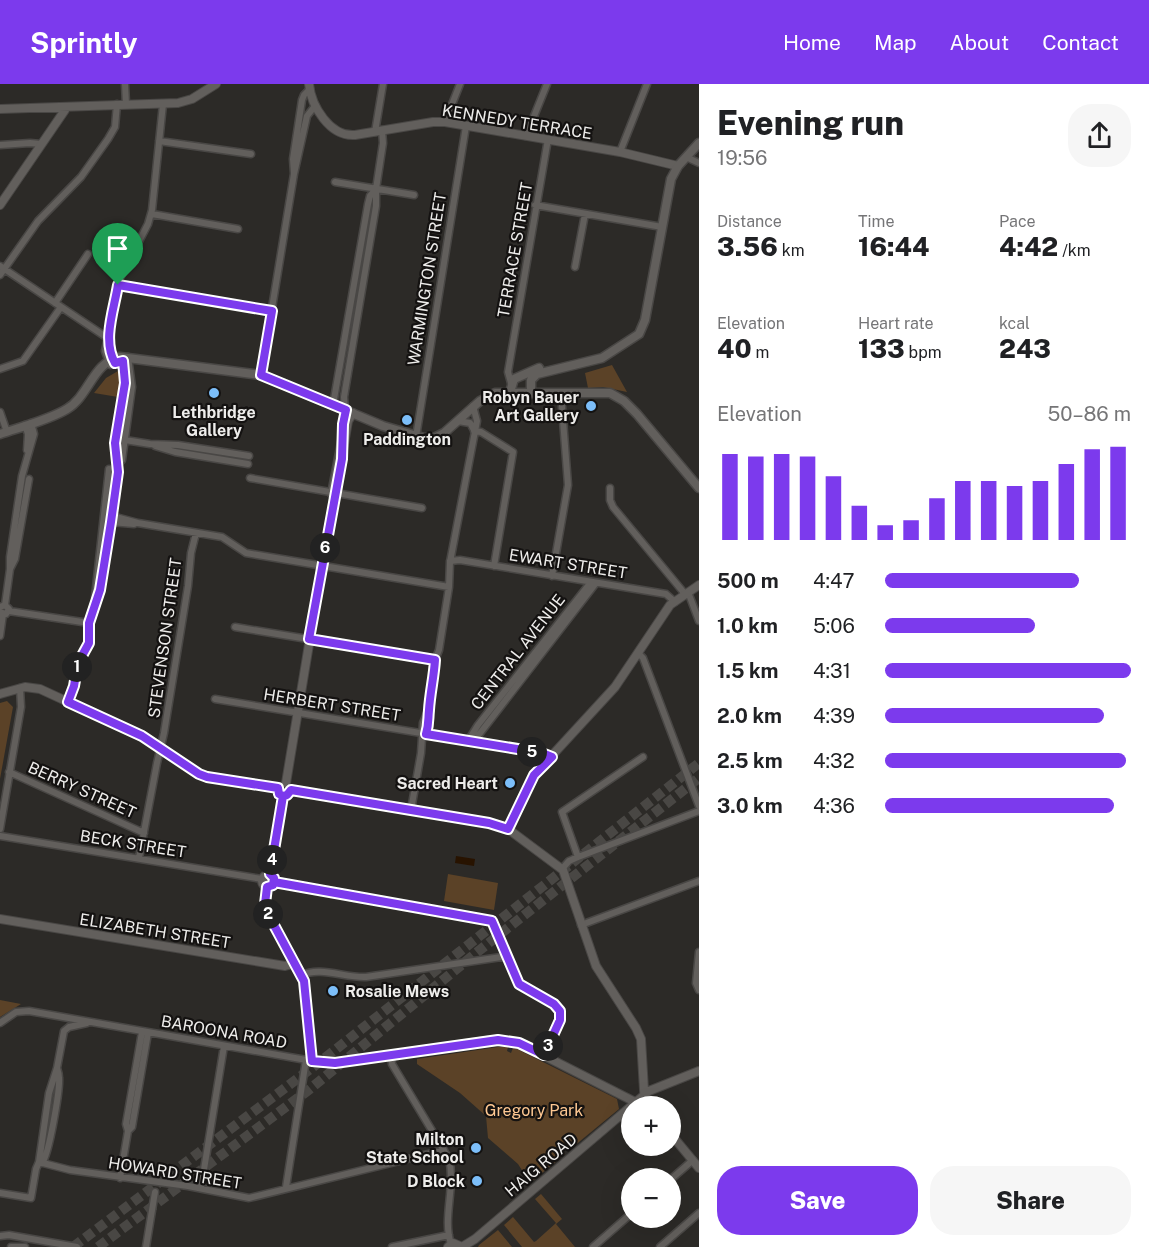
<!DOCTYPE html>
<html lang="en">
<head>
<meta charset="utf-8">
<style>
	body { margin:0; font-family:"Public Sans",sans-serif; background:#f6f6f6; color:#202124; height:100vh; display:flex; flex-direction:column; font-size:22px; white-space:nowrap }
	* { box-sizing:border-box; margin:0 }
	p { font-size:20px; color:#757577 }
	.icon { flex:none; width:33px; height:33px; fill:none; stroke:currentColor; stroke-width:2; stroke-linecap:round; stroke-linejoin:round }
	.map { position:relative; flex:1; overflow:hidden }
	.drawer { display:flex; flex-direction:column; background:#fff; width:450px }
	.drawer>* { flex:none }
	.fabs { position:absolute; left:621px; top:1012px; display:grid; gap:12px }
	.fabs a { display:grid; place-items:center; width:60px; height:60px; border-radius:50%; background:#fff; box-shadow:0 6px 24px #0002; font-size:30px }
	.pin { position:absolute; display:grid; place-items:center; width:51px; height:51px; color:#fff; margin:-62px -26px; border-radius:50% 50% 50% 0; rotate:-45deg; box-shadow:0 0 6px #0007 }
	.pin .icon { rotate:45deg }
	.km { position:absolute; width:30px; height:30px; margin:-15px; border-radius:50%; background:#222; color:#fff; font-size:16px; line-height:30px; text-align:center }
	.round { display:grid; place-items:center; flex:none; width:63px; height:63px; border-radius:24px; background:#f6f6f6 }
	.head { display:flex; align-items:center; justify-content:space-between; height:102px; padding:0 18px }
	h1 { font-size:33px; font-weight:800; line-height:45px }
	.stats { display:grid; grid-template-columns:repeat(3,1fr); gap:9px; height:102px; padding:6px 18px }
	.stats div { display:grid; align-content:center }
	.stats b { font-size:26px; font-weight:800 }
	.stats small { font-size:16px; font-weight:400 }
	.stats p { font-size:16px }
	.chart { height:168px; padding:12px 18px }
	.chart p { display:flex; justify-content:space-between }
	.chart svg { width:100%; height:108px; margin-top:6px; stroke:#7c3aed; stroke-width:6 }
	.action { display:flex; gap:12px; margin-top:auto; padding:12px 18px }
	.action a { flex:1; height:69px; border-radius:24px; background:#7c3aed; color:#fff; font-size:24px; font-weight:800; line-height:69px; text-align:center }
	.action a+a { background:#f6f6f6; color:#202124 }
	ul { padding:0 18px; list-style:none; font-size:20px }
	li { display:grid; grid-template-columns:96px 72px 1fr; align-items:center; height:45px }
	li i { height:15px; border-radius:8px; background:#7c3aed }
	header { display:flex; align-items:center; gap:36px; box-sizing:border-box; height:84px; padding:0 30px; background:#7c3aed; color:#fff }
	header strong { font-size:28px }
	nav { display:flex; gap:33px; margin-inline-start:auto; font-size:21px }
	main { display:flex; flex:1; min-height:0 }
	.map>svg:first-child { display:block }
	.green { fill:#5b4227 }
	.water { fill:#281300 }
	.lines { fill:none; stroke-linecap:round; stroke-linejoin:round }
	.motorway-tunnel { stroke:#494744; stroke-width:10; stroke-dasharray:10 5; stroke-linecap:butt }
	.minor-casing { stroke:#494745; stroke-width:9 }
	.tertiary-casing { stroke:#494745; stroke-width:10 }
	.secondary-casing { stroke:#494745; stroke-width:11 }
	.minor { stroke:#625f5c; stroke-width:6 }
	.tertiary { stroke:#625f5c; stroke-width:8 }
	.secondary { stroke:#625f5c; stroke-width:8 }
	.route-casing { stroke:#fff; stroke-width:12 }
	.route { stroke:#7c3aed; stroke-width:8 }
	.poi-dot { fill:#7cbef9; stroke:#141211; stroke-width:2 }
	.labels { text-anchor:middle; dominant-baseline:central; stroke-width:4.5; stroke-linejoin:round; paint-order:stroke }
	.street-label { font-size:16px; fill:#eeedeb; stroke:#141211 }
	.poi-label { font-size:16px; font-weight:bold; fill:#eeedeb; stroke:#141211; text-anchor:end }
	.park-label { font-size:16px; fill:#fec892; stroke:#141211 }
</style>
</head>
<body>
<header>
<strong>Sprintly</strong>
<nav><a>Home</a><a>Map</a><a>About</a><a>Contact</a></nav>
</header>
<main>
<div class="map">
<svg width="699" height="1163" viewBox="0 0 699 1163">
	<rect width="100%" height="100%" fill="#2c2a27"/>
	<path class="green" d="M612,281l15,27 -24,-5 -15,1 -3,-15z
		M118,287l3,2 -3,24 -24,-4 12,-15z
		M7,617l6,6 -13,72v-76z
		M448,790l50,9 -4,27 -50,-9z
		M0,916l21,4 -21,13z
		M498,963h10l-1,4 4,2 2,-5 4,1 100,50 2,10 -51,42 -4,-4 -2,2 3,5 -35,29 -12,-19 -30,-26 -2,-22 -26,-23 -43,-29v-5z
		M541,1110l21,25 -6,5 19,23h-53l-18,-22 9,-8 21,25 2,-1 20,-18 -21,-24z
		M498,1146l14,17h-34l1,-2z"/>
	<path class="water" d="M456,772l19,3 -1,7 -19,-3z"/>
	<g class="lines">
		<path class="motorway-tunnel" d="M73,1163l248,-186 378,-298
			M98,1163l212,-158 166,-136 223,-175"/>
		<g class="minor-casing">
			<path id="minor" d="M125,0l1,20
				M445,38l15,-38
				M375,48l8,-48
				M526,52l21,-52
				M159,57l92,13
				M0,61l30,-2 11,1
				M620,68l27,-68
				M686,73l13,6
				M294,89l-1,-14 9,-59 2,-5 6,-6
				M335,98l79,13
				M535,121l127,22
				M152,130l86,15
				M0,182l109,73
				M575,183l10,-53
				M0,191l38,-54 43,-44 27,-38 7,-12 2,-23
				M119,201l153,26
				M55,219l33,-49
				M110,281l-5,-14 15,-73 28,-54 4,-14 11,-106
				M0,285l23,-8 38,-54
				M261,291l33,-201 13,-58 8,-10
				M511,299l-3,-11 40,-233
				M333,321l35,-201 2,-8 6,-7
				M345,326l-1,-13 32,-191v-17l7,-46 -1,-13
				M0,328l7,20
				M458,337l12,2 4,7
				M25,341l3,9 -1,16
				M474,347l7,1 32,20 -19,114
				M416,353l50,-311
				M125,356l25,4 28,1 71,11
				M155,362l20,6 73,12
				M117,381l5,-5 10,-73 -4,-30
				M250,394l172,30
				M610,404v12l3,7 72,87
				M331,410l10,-52
				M112,432l26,7 84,14 24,16 203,34
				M111,438l23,2
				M450,477l10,-1 206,34 9,8
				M10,485l5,-10 14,-80
				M552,492l16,-91 -7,-91
				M688,508l11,29
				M95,513l14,-128
				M5,521l5,-36v-12l12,-81 12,-42 -3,-11
				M0,523l5,-2 4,4 -3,5 -6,-2
				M9,527l80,12
				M235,543l200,33
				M0,552l3,-22
				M639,570l4,4 56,148
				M215,615l327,54 10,4
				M68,618l6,-16 5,-23 10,-20v-20l11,-33 10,-62 8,-54 -3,-31 10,-60 -2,-26
				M426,651l3,-11 -1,-13
				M468,657l10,-16 113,-143
				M474,657l122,-158
				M9,688l135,61
				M411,726l10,-57 2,-30 5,-12 6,-31 1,-20 4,-10 10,-63 1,-25 27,-141 -4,-15
				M0,745l21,-122 -1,-19
				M0,752l262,43
				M578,773l-16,-45 81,-55
				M139,774l18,-95 7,-30 24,-147 3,-33 5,-20
				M562,785l7,-8 9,-4 121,-46
				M274,798l218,39 27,63 35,20 6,7v9l-16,35
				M581,841l118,-44
				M699,868l-3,31 3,7
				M302,891c18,-9 43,3 64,2l142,-21
				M0,939l16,-11 13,-1 283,50
				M391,971l1,9 57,95c7,28 -7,59 2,85
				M128,1047l-2,-7 16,-92
				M39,1078l31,8 118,16 61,12 195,-48
				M42,1079c7,-8 18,-73 17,-85 0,-3 -1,-7 -2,-10
				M120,1094l8,-47 4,-4 16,-94
				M670,1096l23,-20
				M286,1103l20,-127
				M201,1104l23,-142
				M0,1109l31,5 5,-29 3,-7 10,-69 8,-25 7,-37 5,-4 18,-4
				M0,1152l9,-1 68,12
				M11,1163h14
				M146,1163l9,-55
				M392,1163l57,-12
				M593,1163l39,-34
				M660,1163l39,-34"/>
		</g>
		<g class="tertiary-casing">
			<path id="tertiary" d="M309,0c2,22 21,53 46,51l78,-13h12l175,30 58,14
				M0,25l178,-6 14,-4 24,-15
				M0,121l67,-98
				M346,326l-3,18v22l5,-29 5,-8
				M0,610l25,-7 15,2 102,47 57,38 8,3 71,11
				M286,699l36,-217 21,-116
				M291,706l204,34 13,5 55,41 33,96 40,62 5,11 4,68
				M508,745l26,-54 81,-88 55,-82 29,-20
				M270,790l13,-78
				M262 797a6 6 0 1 1 12 0a6 6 0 1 1-12 0Z
				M267,803l-2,17 3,10 36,67 8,80 23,2 157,-23 18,1 9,2 126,64
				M0,835l285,47 11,-3
				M670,1049l29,35
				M448,1163l5,-4 9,4 13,-8 174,-148 50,-20"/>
		</g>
		<g class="secondary-casing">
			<path id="secondary" d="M510,308l4,-13 25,-11
				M531,310v-14l6,-6 65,-16 37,-24 6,-14 26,-141 7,-13 21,-23
				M0,350c21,-7 49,-14 67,-25 22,-13 26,-47 53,-52l141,18 122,51 41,12h10l10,-5 36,-32 15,-8h115l14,8 13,13 62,74"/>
		</g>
		<use href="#minor" class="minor"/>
		<use href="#tertiary" class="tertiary"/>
		<use href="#secondary" class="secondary"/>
	</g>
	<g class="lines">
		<g class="route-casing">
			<path id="route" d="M118,201c-4,25 -16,55 -3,78l8,-2 2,22 -10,60 3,29 -7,50 -11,68 -11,33v20l-11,20 -4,23 -6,16 74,34 57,38 8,3 71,11 1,6 4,2c-4,26 -9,52 -13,78l4,4 -1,7 -6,2 -2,17 3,10 36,67 8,80 23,2 163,-23 21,3 25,12 16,-35v-9l-6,-7 -35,-20 -27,-63 -218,-39c1,-4 -1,-6 -4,-8l13,-78 4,-1 4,-5 198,33 19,6 26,-54 18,-18 -10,-4 -116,-19c3,-10 2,-15 3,-24 1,-17 5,-33 6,-50l-126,-21 33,-180 1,-35 3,-14 -85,-35 11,-64 -154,-26"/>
		</g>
		<use href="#route" class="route"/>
	</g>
	<g class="poi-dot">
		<circle cx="214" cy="309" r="6"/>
		<circle cx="591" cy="322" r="6"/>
		<circle cx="407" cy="336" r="6"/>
		<circle cx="510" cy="699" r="6"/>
		<circle cx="333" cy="907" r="6"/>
		<circle cx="476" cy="1064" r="6"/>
		<circle cx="477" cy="1097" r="6"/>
	</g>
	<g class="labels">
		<g class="street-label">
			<text transform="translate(517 38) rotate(9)">KENNEDY TERRACE</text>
			<text transform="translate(515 166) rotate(-80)">TERRACE STREET</text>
			<text transform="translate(427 195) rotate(-81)">WARMINGTON STREET</text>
			<text transform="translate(568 480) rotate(9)">EWART STREET</text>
			<text transform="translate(165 554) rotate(-82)">STEVENSON STREET</text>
			<text transform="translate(518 568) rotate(-52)">CENTRAL AVENUE</text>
			<text transform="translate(332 621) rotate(9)">HERBERT STREET</text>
			<text transform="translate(82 706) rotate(24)">BERRY STREET</text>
			<text transform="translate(133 760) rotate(9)">BECK STREET</text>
			<text transform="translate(155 847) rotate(9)">ELIZABETH STREET</text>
			<text transform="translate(224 948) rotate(10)">BAROONA ROAD</text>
			<text transform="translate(541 1081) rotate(-40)">HAIG ROAD</text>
			<text transform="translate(175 1089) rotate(9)">HOWARD STREET</text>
		</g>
		<g class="poi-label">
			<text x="579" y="313">Robyn Bauer<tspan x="579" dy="18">Art Gallery</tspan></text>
			<text x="214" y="328" text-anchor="middle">Lethbridge<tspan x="214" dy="18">Gallery</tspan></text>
			<text x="407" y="355" text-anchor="middle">Paddington</text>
			<text x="498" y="699">Sacred Heart</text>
			<text x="345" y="907" text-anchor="start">Rosalie Mews</text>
			<text x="464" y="1055">Milton<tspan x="464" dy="18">State School</tspan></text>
			<text x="465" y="1097">D Block</text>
		</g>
		<g class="park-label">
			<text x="534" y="1026">Gregory Park</text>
		</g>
	</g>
</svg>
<div class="fabs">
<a>+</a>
<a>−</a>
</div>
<div class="pin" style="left:118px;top:201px;background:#1e9e55"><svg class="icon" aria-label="arrive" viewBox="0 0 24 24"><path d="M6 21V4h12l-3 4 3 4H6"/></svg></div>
<b class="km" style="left:77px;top:583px">1</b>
<b class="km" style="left:268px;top:830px">2</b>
<b class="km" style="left:548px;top:962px">3</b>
<b class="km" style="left:272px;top:776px">4</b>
<b class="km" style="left:532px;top:668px">5</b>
<b class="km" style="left:325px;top:464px">6</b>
</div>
<section class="drawer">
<div class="head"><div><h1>Evening run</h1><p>19:56</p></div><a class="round"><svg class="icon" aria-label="share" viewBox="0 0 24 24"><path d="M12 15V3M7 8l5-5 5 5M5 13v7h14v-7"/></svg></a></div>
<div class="stats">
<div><p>Distance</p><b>3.56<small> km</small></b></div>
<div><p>Time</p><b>16:44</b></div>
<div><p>Pace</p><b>4:42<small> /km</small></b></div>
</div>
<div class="stats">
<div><p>Elevation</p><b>40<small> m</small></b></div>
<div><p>Heart rate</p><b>133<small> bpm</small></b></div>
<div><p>kcal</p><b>243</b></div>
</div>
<div class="chart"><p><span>Elevation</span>50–86 m</p>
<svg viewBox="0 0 160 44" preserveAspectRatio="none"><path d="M5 44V9M15 44V10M25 44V9M35 44V10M45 44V18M55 44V30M65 44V38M75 44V36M85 44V27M95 44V20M105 44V20M115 44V22M125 44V20M135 44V13M145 44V7M155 44V6"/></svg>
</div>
<ul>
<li><b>500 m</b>4:47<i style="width:79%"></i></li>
<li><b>1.0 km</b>5:06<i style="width:61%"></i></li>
<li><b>1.5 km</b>4:31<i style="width:100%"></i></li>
<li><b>2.0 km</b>4:39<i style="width:89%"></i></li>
<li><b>2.5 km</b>4:32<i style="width:98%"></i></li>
<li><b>3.0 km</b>4:36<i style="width:93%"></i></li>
</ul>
<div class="action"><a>Save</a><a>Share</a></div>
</section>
</main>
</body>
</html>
